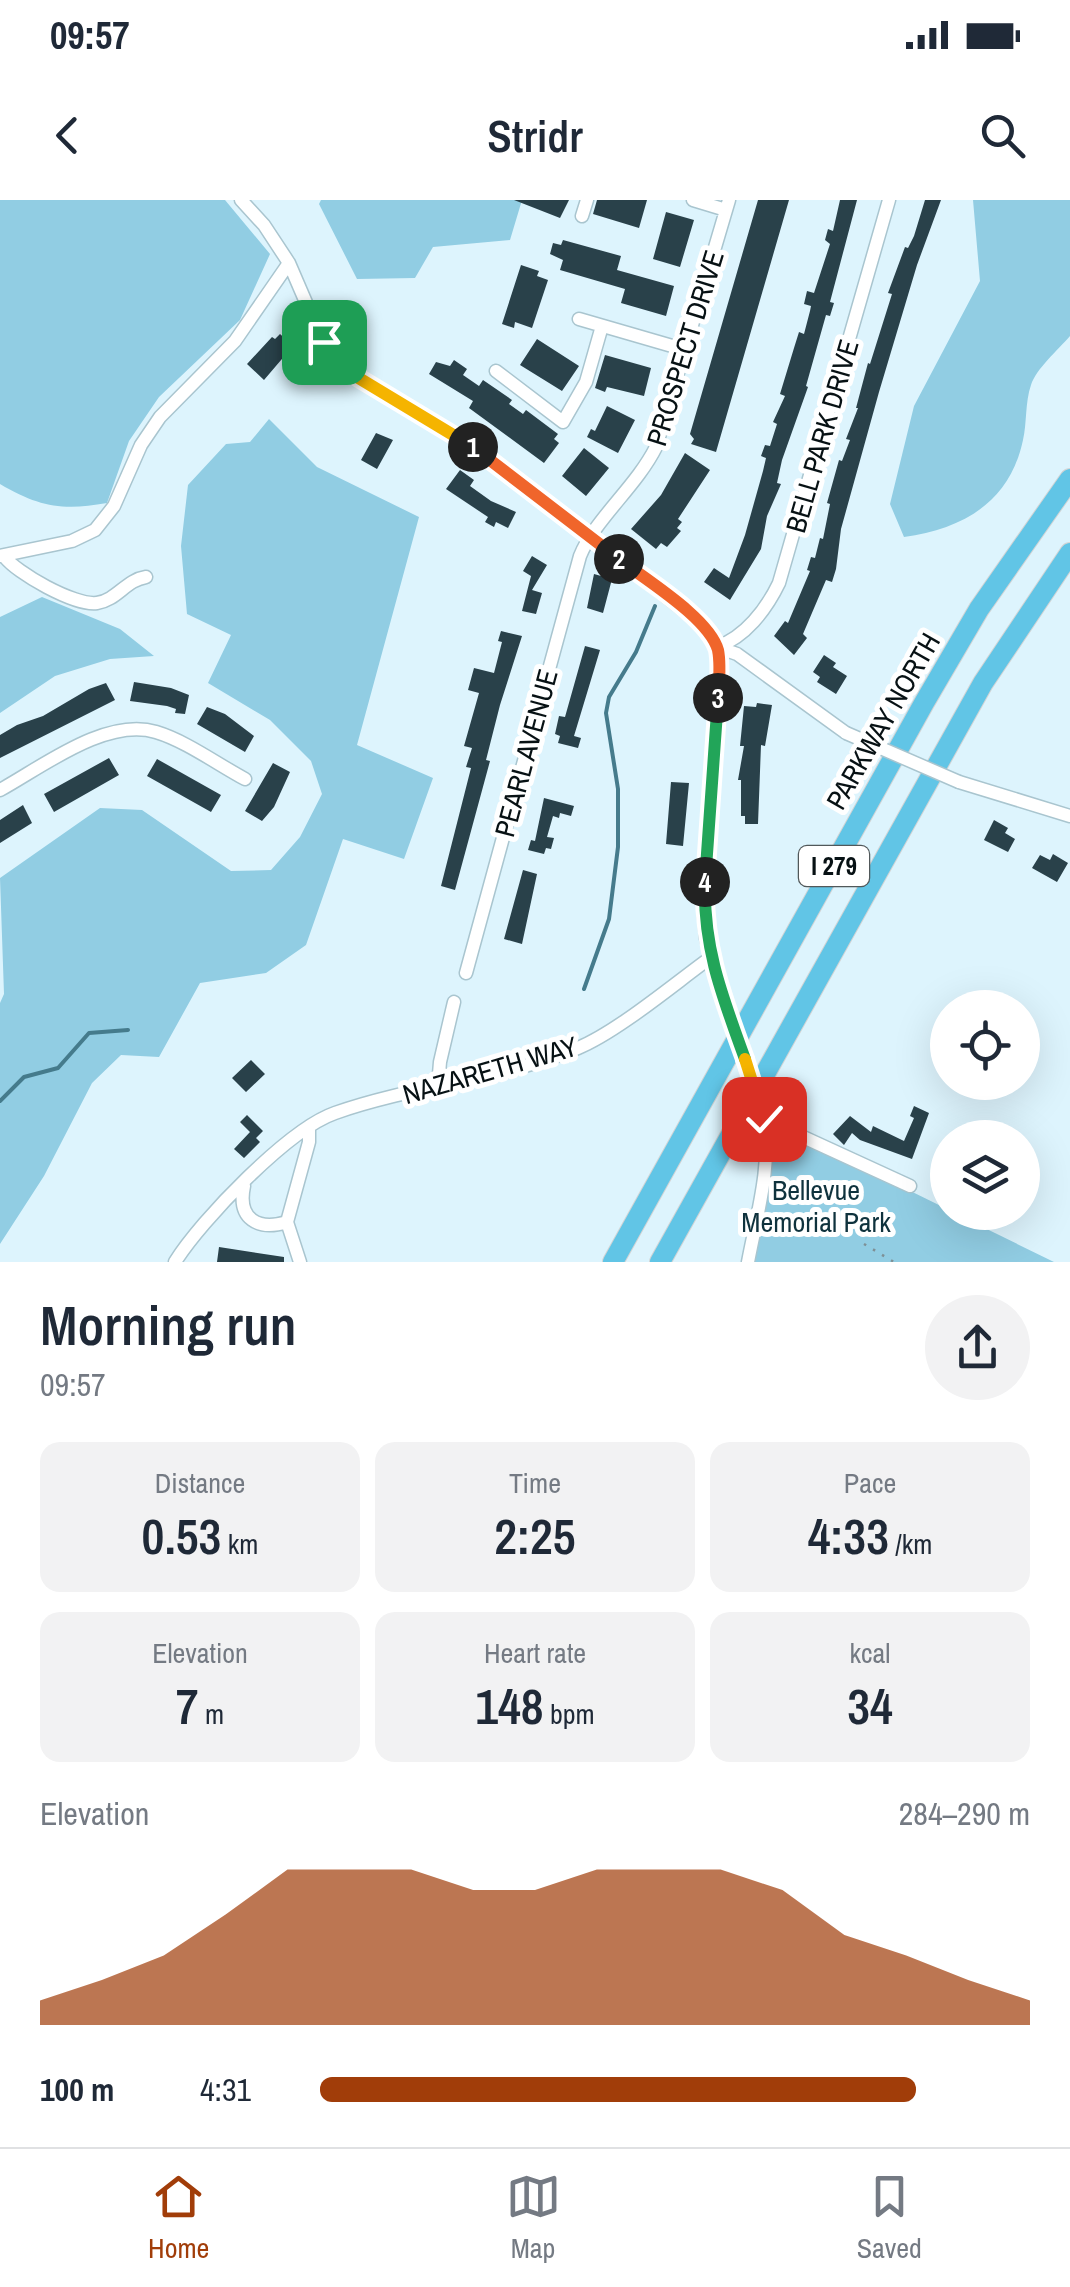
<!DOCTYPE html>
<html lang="en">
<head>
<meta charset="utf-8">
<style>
	body { margin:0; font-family:"Archivo Narrow",sans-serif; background:#f2f2f3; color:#1f2937; height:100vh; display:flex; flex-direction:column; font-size:38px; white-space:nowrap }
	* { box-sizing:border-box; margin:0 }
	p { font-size:32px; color:#747a83 }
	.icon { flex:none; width:55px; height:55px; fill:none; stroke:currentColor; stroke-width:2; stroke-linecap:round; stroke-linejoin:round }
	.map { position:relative; height:1062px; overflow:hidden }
	.sheet { display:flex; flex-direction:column; background:#fff; flex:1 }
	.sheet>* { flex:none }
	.tools { position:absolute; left:930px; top:790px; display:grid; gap:20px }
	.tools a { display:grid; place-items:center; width:110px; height:110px; border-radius:50%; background:#fff; box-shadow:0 10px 40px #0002; font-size:50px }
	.pin { position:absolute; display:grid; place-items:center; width:85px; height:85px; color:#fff; margin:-42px; border-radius:20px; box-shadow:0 5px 15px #0006 }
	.km { position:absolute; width:50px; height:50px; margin:-25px; border-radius:50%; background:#222; color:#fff; font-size:28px; line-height:50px; text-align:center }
	.round { display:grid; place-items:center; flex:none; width:105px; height:105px; border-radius:52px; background:#f2f2f3 }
	.headline { display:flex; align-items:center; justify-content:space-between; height:170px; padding:0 40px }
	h1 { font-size:55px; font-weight:600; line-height:75px }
	.stats { display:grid; grid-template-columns:repeat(3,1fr); gap:15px; height:170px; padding:10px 40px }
	.stats div { display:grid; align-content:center; border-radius:20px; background:#f2f2f3; text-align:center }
	.stats b { font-size:50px; font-weight:600 }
	.stats small { font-size:28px; font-weight:400 }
	.stats p { font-size:28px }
	.chart { height:280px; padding:20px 40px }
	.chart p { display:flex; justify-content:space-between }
	.chart svg { width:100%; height:180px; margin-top:10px; fill:#a13d09; opacity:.7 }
	ul { padding:0 40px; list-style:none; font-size:32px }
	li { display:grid; grid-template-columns:160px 120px 1fr; align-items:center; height:75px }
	li i { height:25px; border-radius:12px; background:#a13d09 }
	.status { display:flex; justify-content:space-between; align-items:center; height:70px; padding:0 50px; background:#fff; direction:ltr }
	.status svg { height:28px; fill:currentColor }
	header { display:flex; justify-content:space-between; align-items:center; height:130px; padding:0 40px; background:#fff; font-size:45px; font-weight:600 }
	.menu { display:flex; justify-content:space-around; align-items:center; height:140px; border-top:2px solid #e0e1e3; background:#fff; font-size:28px; color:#747a83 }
	.menu a { display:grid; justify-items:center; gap:5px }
	.menu .on { color:#a13d09 }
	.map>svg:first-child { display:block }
	.green { fill:#91cde3 }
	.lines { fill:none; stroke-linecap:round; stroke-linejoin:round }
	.stream { stroke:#457b8c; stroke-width:4 }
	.building { fill:#29414a }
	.minor-casing { stroke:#a9c5cf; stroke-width:15 }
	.highway-casing { stroke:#d2d4d5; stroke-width:22 }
	.path { stroke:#7e9096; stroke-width:2.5; stroke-dasharray:2.5 8; stroke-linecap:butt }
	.minor { stroke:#fff; stroke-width:12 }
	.highway { stroke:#61c5e6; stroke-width:20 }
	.minor-bridge-casing { stroke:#a9c5cf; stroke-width:15; stroke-linecap:butt }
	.minor-bridge { stroke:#fff; stroke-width:12 }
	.split-1-casing { stroke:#fff; stroke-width:20 }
	.split-2-casing { stroke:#fff; stroke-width:20 }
	.split-3-casing { stroke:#fff; stroke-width:20 }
	.split-4-casing { stroke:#fff; stroke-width:20 }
	.split-5-casing { stroke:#fff; stroke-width:20 }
	.split-6-casing { stroke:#fff; stroke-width:20 }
	.split-1 { stroke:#f5b400; stroke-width:12 }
	.split-2 { stroke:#f0652b; stroke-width:12 }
	.split-3 { stroke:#f0652b; stroke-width:12 }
	.split-4 { stroke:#22a559; stroke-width:12 }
	.split-5 { stroke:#22a559; stroke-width:12 }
	.split-6 { stroke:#f5b400; stroke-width:12 }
	.labels { text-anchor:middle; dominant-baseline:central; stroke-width:10; stroke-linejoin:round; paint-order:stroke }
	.shield { fill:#fff; stroke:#51585a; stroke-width:2.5 }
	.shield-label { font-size:25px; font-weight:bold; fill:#071114 }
	.street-label { font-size:28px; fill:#071114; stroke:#fff }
	.park-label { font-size:28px; fill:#0f323d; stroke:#fff }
</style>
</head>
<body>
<div class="status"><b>09:57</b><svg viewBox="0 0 49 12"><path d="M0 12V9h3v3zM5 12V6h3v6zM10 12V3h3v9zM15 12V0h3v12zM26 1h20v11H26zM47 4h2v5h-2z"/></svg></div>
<header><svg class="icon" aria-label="back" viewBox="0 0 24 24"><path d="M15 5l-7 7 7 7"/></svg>Stridr<svg class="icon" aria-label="search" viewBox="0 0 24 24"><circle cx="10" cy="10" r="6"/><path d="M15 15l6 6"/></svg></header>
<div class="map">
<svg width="1070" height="1062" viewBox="0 0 1070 1062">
	<rect width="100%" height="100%" fill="#ddf4fd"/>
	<path class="green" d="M0,0h225l45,54 -30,66 -81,77 -30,44 -22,62c-44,8 -68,4 -107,-19z
		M321,0h201l-12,40 -77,7 -18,31 -58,1 -38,-75z
		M973,0h97v136c-12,14 -34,33 -39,49 -6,17 -4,38 -8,55 -13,62 -60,89 -119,97l-14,-33 24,-98 66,-125z
		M269,219l48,48 102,50 -62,228 76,33 -29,81 -61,-20 -37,106 -40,28 -66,10 -41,74 -38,-2 -29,28 -48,93 -44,68v-241l4,-9 -4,-116 100,-70 42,2 89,61 40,-1 29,-33 22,-43 -11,-33 -41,-41 -62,-37 23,-48 -44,-21 -6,-68 7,-61 38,-41 24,-2z
		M42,397l78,32 34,27 -44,3 -55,17 -55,37v-96z
		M764,919l183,90 1,3 6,1 100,49h-306l17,-90z"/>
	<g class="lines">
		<path class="stream" d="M584,789l25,-70 9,-72v-58l-12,-76 3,-16 27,-45 19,-46
			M0,901l24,-24 34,-9 31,-35 39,-3"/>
	</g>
	<path class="building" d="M514,0h55l-9,18z
		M597,0h50l-8,28 -46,-14z
		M758,0h31l-73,252 -25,-8 3,-5 -4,-5z
		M840,0h17l-27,102 4,1 -4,13 -4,-1 -20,71 2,1 -26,73 -5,23 4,1 -14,32 -6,33 -31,51 -26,-18 10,-14 15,10 16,-43 18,-64 3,-13 -5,-2 4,-11 5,1 7,-22 -4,-2 12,-26 -5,-2 14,-46 5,-16 5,2 6,-23 1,-5 -7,-2 3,-13 7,2 16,-49 -5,-4 3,-11 5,2z
		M925,0h16l-24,65 -38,127 -38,137 -5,40 -4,13 -6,-2 -23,54 4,4 -13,17 -20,-19 11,-15 3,2 22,-52 -3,-1 4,-13 4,1 5,-20 3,1 7,-35 -3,-1 12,-43 3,1 8,-21 -4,-1 12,-31h-2l12,-45 2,1 22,-70 -4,-1 17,-46 3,1 6,-12z
		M666,12l28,8 -14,47 -27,-8z
		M563,40l58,16 -4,14 57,16 -8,30 -45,-13 4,-14 -65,-19 3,-10 -13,-6 3,-11 8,2z
		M521,65l18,6 -2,5 11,4 -16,48 -17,-6 -1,6 -12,-4z
		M280,134l13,12 -29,34 -17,-16 25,-27 3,2z
		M537,139l42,27 -17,25 -42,-26z
		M605,155l46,13 -7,28 -37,-9 -2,5 -10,-4z
		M454,160l13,9 -4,6 16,11 4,-6 29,20 -3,4 14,10 3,-4 32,24 -4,5 5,4 -15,20 -75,-55 4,-7 -44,-27 7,-12 14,4z
		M607,206l28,14 -17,33 -31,-16 4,-8 4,2z
		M376,233l17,7 -16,29 -16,-9z
		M584,248l25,20 -23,28 -24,-20z
		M685,253l25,17 -32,49 4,3 -5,6 4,3 -14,16 -6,-4 -5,6 -25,-20 30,-34z
		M460,270l14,10 -4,6 21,15 25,11 -8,16 -12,-6 -2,5 -9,-5 3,-5 -42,-28z
		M532,356l15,9 -15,25 10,3 -6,21 -14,-3 9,-35 -8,-5z
		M594,374l18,5 -9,34 -16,-5z
		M501,431l21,5 -22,69 -14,55 4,1 -35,129 -14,-4 30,-118 -5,-1 6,-19 -8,-2 15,-53 -11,-3 6,-22 20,5 8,-31 -4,-1z
		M585,446l15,4 -26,86 7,2 -3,10 -20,-5 2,-7 -5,-2 4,-18 6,1z
		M824,455l12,8 -3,4 14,9 -11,18 -19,-12 3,-5 -7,-5z
		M134,482l37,6 18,7 -4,19 -10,-1 1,-4 -9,-3 -37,-5z
		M106,483l9,17 -115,58v-23l17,-10 26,-9 46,-27z
		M757,503l15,2 -7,41 -4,-1 -3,79h-13v-8h-4v-36h-3l6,-34h-4l4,-40 12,1z
		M207,507l18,7 29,22 -9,16 -48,-28z
		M109,558l10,17 -65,37 -10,-18z
		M157,559l64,36 -10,17 -64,-36z
		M273,563l17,9 -16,35 -12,14 -17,-10z
		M671,582l18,1 -6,63 -17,-2z
		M544,598l30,8 -3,10 -11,-3 -1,5 -6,-2 -6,21 7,1 -3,11 -5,-1 -2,6 -16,-4 3,-10 4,1z
		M23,605l9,18 -32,20v-23z
		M994,620l14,8 -3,5 10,6 -7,13 -24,-12z
		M1053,654l15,9 -11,19 -25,-14 8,-13 10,5z
		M523,670l14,4 -15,70 -18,-5z
		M251,860l14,14 -19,18 -14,-14z
		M914,906l15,7 -17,46 -52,-19 -8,-7 -8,12 -11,-11 17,-18 21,16 2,-6 31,15 10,-23 -4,-2z
		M247,915l16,16 -7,7 4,4 -16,16 -10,-9 16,-17 -10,-10z
		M219,1047l65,10v5h-67z"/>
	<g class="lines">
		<g class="minor-casing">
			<path id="minor" d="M241,0l23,25 25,38 28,65 16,27 24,22 94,55 57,40 178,140 14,11 17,24 2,30 -15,238 2,23 11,42
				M693,0l33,10
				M582,16l5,-16
				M579,119l107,31
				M496,171l67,51 23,-40 16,-56
				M0,356l72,-15 23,-11 19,-24 27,-61 19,-28 75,-76 54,-78
				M4,356c12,17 71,50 93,47 20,-3 29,-23 49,-26
				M717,447c28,-10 49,-37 62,-64l110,-383
				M717,447l20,7 109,79
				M959,582l111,34
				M0,590c42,-23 106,-73 156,-58 30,9 61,32 89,47
				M466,773l114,-417c15,-37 56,-69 76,-109l73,-247
				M438,886l2,-24 14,-60
				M764,919l146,67
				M244,986c-7,33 14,45 43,36
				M175,1062c26,-42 114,-133 160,-149 79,-28 166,-33 243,-65 39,-16 96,-64 132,-90
				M300,1062l-13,-40 22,-80v-15
				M748,1062c9,-48 24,-97 16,-146"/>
		</g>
		<g class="highway-casing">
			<path id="highway" d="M613,1062l311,-559 55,-94 91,-130
				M660,1062l323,-579 87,-130"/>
		</g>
		<path class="path" d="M864,1044l30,18"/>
		<use href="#minor" class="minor"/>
		<use href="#highway" class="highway"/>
		<g class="minor-bridge-casing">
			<path id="minor-bridge" d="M846,533l113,49
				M717,780l46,133"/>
		</g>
		<use href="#minor-bridge" class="minor-bridge"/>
	</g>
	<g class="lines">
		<g class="split-1-casing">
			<path id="split-1" d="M324,142l33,35 116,70"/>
		</g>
		<g class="split-2-casing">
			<path id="split-2" d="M473,247l146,112"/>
		</g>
		<g class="split-3-casing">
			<path id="split-3" d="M619,359c27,21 90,59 99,91 3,15 1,33 0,48"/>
		</g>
		<g class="split-4-casing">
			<path id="split-4" d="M705,682l13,-184"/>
		</g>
		<g class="split-5-casing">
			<path id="split-5" d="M705,682c-2,67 18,116 40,177"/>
		</g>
		<g class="split-6-casing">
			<path id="split-6" d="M745,859l19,60"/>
		</g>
		<use href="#split-1" class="split-1"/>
		<use href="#split-2" class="split-2"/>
		<use href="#split-3" class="split-3"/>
		<use href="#split-4" class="split-4"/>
		<use href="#split-5" class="split-5"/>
		<use href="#split-6" class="split-6"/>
	</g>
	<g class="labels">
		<rect class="shield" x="799" y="646" width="70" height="40" rx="8"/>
		<g class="shield-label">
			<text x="834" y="666">I 279</text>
		</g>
		<g class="street-label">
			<text transform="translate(685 148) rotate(-73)">PROSPECT DRIVE</text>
			<text transform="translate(822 236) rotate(-74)">BELL PARK DRIVE</text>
			<text transform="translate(883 521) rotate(-60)">PARKWAY NORTH</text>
			<text transform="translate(526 553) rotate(-75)">PEARL AVENUE</text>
			<text transform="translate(490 870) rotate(-16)">NAZARETH WAY</text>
		</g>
		<g class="park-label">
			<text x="816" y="990">Bellevue<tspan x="816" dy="32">Memorial Park</tspan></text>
		</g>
	</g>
</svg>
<div class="tools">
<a><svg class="icon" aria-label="locate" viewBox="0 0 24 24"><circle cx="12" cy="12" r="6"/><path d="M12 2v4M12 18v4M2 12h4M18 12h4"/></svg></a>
<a><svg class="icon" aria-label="layers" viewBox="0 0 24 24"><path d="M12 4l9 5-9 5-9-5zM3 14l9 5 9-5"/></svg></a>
</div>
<div class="pin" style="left:324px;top:142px;background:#1e9e55"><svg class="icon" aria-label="arrive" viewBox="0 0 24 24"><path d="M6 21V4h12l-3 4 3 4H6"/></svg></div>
<div class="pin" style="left:764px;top:919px;background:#d93025"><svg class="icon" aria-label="check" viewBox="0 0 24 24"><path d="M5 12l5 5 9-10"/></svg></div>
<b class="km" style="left:473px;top:247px">1</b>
<b class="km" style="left:619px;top:359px">2</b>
<b class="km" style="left:718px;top:498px">3</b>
<b class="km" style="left:705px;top:682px">4</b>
</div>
<section class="sheet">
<div class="headline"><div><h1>Morning run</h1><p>09:57</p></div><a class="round"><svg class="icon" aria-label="share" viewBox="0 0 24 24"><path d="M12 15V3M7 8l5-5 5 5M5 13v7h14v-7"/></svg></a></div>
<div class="stats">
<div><p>Distance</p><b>0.53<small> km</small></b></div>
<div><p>Time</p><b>2:25</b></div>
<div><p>Pace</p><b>4:33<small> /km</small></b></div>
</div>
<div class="stats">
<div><p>Elevation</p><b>7<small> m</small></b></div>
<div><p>Heart rate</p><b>148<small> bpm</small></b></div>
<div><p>kcal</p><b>34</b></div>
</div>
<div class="chart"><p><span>Elevation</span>284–290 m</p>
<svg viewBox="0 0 160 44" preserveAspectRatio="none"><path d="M0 44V38L10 33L20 27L30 17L40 6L50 6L60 6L70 11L80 11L90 6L100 6L110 6L120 11L130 22L140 27L150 33L160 38V44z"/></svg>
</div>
<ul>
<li><b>100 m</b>4:31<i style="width:84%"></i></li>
</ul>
</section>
<nav class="menu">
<a class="on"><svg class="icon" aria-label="home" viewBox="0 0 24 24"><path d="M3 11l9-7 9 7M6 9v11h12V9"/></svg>Home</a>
<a><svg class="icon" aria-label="map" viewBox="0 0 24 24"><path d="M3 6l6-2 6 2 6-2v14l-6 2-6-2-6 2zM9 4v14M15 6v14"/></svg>Map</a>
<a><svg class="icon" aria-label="saved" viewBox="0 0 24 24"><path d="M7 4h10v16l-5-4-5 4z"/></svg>Saved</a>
</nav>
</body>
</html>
